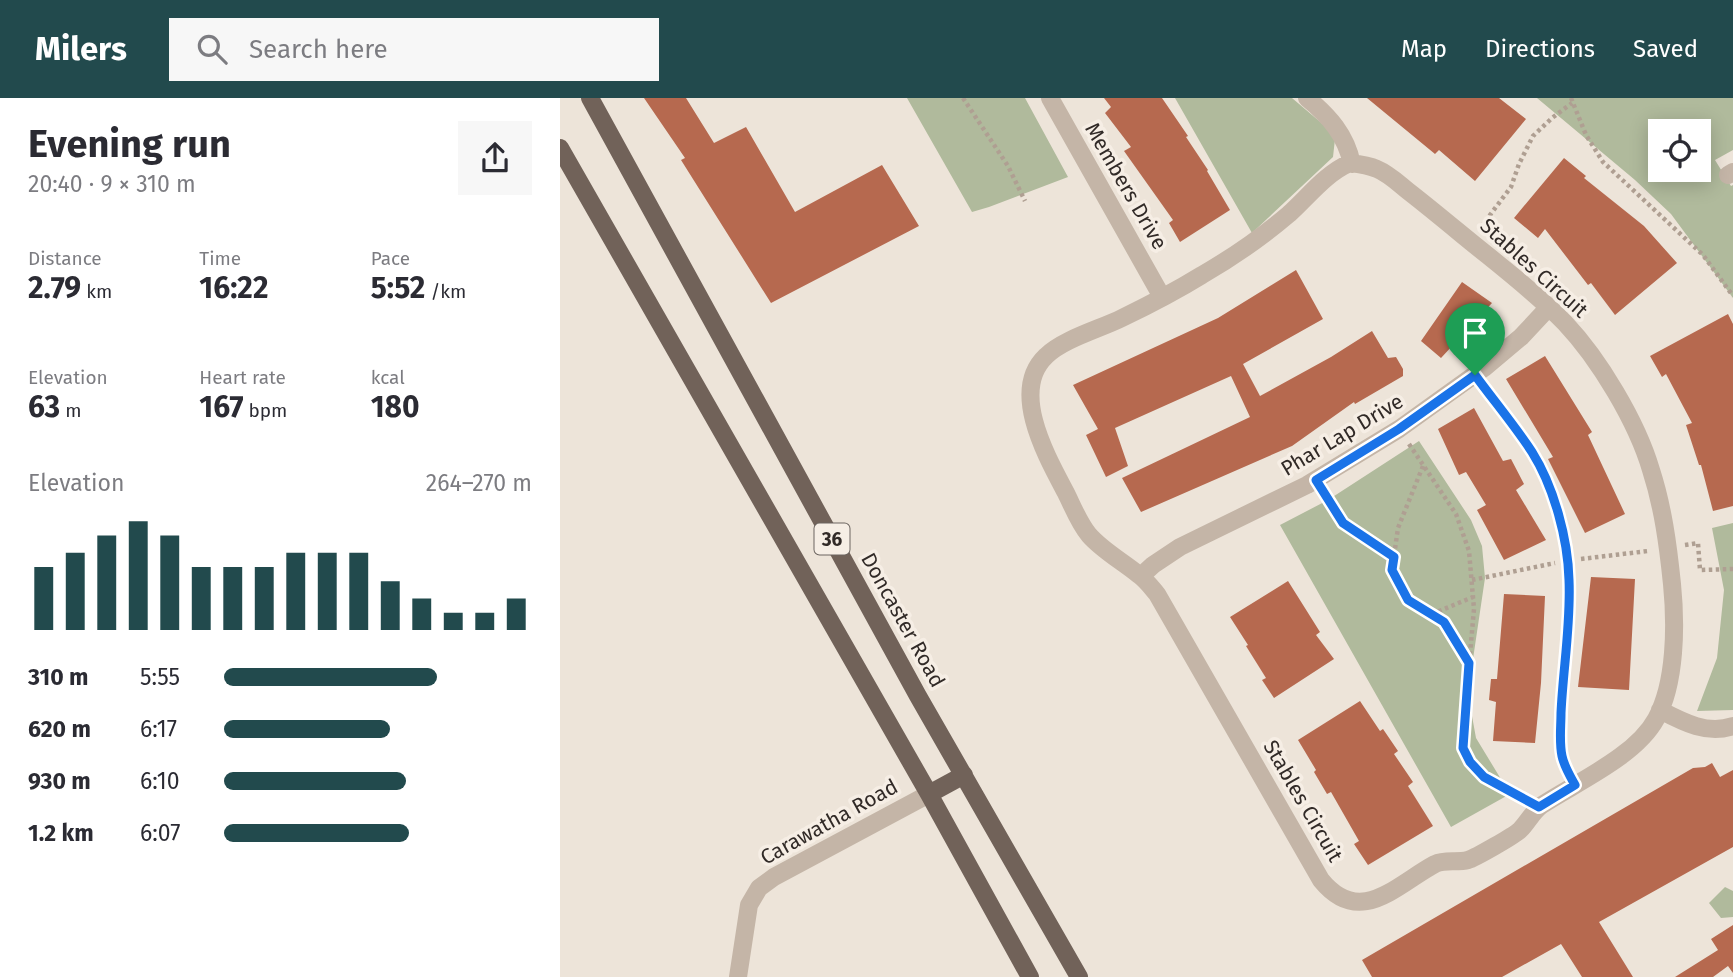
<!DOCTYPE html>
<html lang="en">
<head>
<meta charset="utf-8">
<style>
	body { margin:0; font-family:"Fira Sans",sans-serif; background:#f7f7f7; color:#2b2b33; height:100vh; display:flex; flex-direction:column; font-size:26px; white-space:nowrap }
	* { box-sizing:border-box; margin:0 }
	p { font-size:23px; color:#7c7c81 }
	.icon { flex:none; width:38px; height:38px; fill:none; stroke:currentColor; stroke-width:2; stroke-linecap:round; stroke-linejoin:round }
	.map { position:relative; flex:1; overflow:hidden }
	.drawer { display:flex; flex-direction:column; background:#fff; width:560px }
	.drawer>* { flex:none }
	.buttons { position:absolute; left:1088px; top:21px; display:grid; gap:14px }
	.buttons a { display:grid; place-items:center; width:63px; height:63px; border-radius:0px; background:#fff; box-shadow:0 4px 18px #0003; font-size:35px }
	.pin { position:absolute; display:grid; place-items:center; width:60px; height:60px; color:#fff; margin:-72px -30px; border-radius:50% 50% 50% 0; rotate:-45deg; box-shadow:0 0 7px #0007 }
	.pin .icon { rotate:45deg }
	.round { display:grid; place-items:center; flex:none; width:74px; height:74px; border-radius:0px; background:#f7f7f7 }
	.overview { display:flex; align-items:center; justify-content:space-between; height:119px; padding:0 28px }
	h1 { font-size:38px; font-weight:700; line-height:52px }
	.figures { display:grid; grid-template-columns:repeat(3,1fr); gap:10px; height:119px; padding:7px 28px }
	.figures div { display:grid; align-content:center }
	.figures b { font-size:30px; font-weight:700 }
	.figures small { font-size:19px; font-weight:400 }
	.figures p { font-size:19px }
	.chart { height:196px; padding:14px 28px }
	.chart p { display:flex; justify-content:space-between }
	.chart svg { width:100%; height:126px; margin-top:7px; stroke:#224a4d; stroke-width:6 }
	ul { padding:0 28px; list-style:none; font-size:23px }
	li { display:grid; grid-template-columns:112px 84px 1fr; align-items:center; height:52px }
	li i { height:18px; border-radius:9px; background:#224a4d }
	header { display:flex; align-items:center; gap:42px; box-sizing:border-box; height:98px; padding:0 35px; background:#224a4d; color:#fff }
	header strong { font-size:33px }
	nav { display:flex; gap:38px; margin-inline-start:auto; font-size:24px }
	.search { width:490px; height:63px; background:#f7f7f7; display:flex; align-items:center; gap:18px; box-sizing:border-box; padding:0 24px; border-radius:0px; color:#7c7c81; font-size:26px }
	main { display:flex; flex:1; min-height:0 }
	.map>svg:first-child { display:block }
	.green { fill:#b0ba9c; fill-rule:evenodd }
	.building { fill:#b6694f }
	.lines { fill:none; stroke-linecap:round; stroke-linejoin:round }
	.path { stroke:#af9f92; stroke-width:4.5; stroke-dasharray:3.5 3.5; stroke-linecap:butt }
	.lane { stroke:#c4b5a7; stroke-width:10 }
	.street { stroke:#c4b5a7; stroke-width:18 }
	.primary { stroke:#716259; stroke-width:18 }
	.route-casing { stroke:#fff; stroke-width:14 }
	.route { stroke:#1a73e8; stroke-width:9 }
	.labels { text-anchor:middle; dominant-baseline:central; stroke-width:7; stroke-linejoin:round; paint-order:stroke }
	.shield { fill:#f6eee5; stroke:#6c6560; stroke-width:2 }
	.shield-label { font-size:19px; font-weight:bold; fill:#312a27 }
	.street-label { font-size:21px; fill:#312a27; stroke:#f6eee5 }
</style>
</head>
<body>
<header>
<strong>Milers</strong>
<div class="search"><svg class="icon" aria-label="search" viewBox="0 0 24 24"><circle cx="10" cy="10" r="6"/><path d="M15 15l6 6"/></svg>Search here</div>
<nav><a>Map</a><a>Directions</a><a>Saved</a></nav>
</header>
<main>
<section class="drawer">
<div class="overview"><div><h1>Evening run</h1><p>20:40 · 9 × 310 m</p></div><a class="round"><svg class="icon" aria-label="share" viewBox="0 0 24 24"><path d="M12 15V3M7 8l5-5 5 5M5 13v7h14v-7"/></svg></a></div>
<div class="figures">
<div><p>Distance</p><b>2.79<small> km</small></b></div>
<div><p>Time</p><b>16:22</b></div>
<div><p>Pace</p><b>5:52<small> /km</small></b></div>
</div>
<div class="figures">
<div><p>Elevation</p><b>63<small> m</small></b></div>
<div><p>Heart rate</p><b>167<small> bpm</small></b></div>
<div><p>kcal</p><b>180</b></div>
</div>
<div class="chart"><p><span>Elevation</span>264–270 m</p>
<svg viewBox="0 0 160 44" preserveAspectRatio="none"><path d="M5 44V22M15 44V17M25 44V11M35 44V6M45 44V11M55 44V22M65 44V22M75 44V22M85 44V17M95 44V17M105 44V17M115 44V27M125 44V33M135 44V38M145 44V38M155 44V33"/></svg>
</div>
<ul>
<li><b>310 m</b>5:55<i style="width:69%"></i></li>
<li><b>620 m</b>6:17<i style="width:54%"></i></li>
<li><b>930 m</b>6:10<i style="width:59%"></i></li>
<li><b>1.2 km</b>6:07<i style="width:60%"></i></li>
</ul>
</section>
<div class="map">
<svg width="1173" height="879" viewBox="0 0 1173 879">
	<rect width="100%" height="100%" fill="#ede4d9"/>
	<path class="green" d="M347,0h118l43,79 -79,30 -17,5z
		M615,0h117l33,28 10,13 -2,18 -81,76z
		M977,0h196v52l-18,10 16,26 2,-1v113l-62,-84 -36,-34zM1101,33h38v39h-38z
		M859,343l52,79 11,26 3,32 -12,81 -1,57 4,22 34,56 -59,33 -171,-302 48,-25z
		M1173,425v187l-36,1 20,-53 7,-68 -12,-62z
		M1165,789l8,4v26l-12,1 -12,-15z"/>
	<path class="building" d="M84,0h42l28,45 32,-16 49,85 87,-47 37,61 -148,77 -90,-143 4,-2z
		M544,0h58l26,38 -2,1 22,33 -1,1 23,39 -50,32 -11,-19 4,-3 -49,-69 7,-4 -26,-34 6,-6z
		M807,0h132l27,21 -51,62 -36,-31 -4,4z
		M1004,60l22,18 -2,2 60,48 33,37 -62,52 -24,-32 -3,2 -43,-56 -7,9 -24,-20z
		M736,172l27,49 -80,45 17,32 71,-39 41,-26 16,27 8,-1 7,12v7l-48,28 -1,-2 -62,44 -151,66 -19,-34 128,-61 -19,-41 -116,52 13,38 -22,11 -20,-42 12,-6 -25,-44 145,-67z
		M902,184l30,21 -51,55 -20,-17z
		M1168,216l5,10v182l-20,5 -12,-46h-2l-13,-40 6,-2 -26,-49 -4,3 -12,-21z
		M985,258l47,76 -4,3 37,79 -40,19 -37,-74 5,-2 -47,-78z
		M914,310l29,53 8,-2 13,25 -8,6 30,50 -42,20 -27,-50 9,-5 -20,-33 -7,3 -21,-46z
		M1031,479l44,2 -6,111 -51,-3z
		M728,483l32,51 -4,3 18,24 -60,39 -12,-18 4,-2 -20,-32 2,-1 -18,-28z
		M944,496l41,2 -4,87 -6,60 -42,-2 3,-39 -7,-2 2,-21h6z
		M800,603l20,30 3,-2 15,22 -4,3 19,28 -5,4 25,40 -65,39 -14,-21 5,-3 -28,-49 -4,2 -13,-22 2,-2 -18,-30z
		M1152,665l8,14 13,-7v77l-134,75 34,55h-51l-21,-33 -59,33h-130l-10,-17 331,-192 12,-1z
		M1173,827v48l-5,-7 -15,11h-38l43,-27 -7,-11z"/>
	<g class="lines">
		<path class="path" d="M403,0l45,68 17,35
			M1011,0l15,37 17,27 100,93 30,41
			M921,129l30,-40 8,-23 14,-28 19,-18 20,-15
			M849,346l47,70 13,37 5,58 -9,101 -2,38 7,14 14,15 38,21
			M863,368l-25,62 -6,42 16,30 36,22 24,40
			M766,398l17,27 51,34
			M1125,447l13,-2 2,27 33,-1
			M1021,461l67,-8
			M912,482l83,-17
			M872,516l41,-17"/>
		<path class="lane" d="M915,277c19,26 40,51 57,77 22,35 36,87 37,128 2,44 -6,89 -8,133 0,14 -2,29 1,43 2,10 8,20 13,29"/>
		<path class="street" d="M490,0l112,199
			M747,0c22,18 39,37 45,66
			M790,65c9,1 18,2 27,6 12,5 21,14 31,22 18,14 35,28 52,42 35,29 73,57 105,90 34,36 72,99 86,147 12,37 17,75 21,114 4,40 4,99 -16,135 -20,37 -79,63 -114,86 -9,6 -14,17 -22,25 -5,5 -45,28 -52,30 -11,3 -23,-1 -33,4 -39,21 -75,64 -114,16l-164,-286c-6,-7 -11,-14 -18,-19 -17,-14 -36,-24 -50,-40 -10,-12 -16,-28 -23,-42 -19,-36 -57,-102 -20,-137 17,-17 54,-27 76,-38 27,-13 54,-27 80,-43 31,-18 60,-38 87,-61 19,-17 37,-41 61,-51z
			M1168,77l5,-3
			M581,478l12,-11 27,-18 127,-62 92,-56 85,-61 37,-31 28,-30
			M1100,612c23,12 47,25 73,16
			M178,879l11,-72 10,-17 15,-11 155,-83"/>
		<path class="primary" d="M30,0l328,598 161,281
			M0,50l369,646 101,183
			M369,696l35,-19"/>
	</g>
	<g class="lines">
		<g class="route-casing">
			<path id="route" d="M915,277c19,26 40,51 57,77 22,35 36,87 37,128 2,44 -6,89 -8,133 0,14 -2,29 1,43 2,10 8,20 13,29l-36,22 -55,-30 -14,-15 -7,-14 6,-85 -25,-41 -36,-22 -16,-30 2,-13 -51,-34 -27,-43 83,-51z"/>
		</g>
		<use href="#route" class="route"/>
	</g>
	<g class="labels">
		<rect class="shield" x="254.5" y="425.5" width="35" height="31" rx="5"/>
		<g class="shield-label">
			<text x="272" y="441">36</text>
		</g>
		<g class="street-label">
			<text transform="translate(566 88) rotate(60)">Members Drive</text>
			<text transform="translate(974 170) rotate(42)">Stables Circuit</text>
			<text transform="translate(782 337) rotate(-31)">Phar Lap Drive</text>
			<text transform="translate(343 522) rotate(61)">Doncaster Road</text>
			<text transform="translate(743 703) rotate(60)">Stables Circuit</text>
			<text transform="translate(269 724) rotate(-29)">Carawatha Road</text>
		</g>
	</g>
</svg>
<div class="buttons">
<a><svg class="icon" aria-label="locate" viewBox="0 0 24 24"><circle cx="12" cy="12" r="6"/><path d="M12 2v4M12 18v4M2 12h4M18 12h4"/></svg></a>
</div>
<div class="pin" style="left:915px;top:277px;background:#1e9e55"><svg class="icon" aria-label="arrive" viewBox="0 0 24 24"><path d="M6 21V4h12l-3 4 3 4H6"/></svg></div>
</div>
</main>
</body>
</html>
